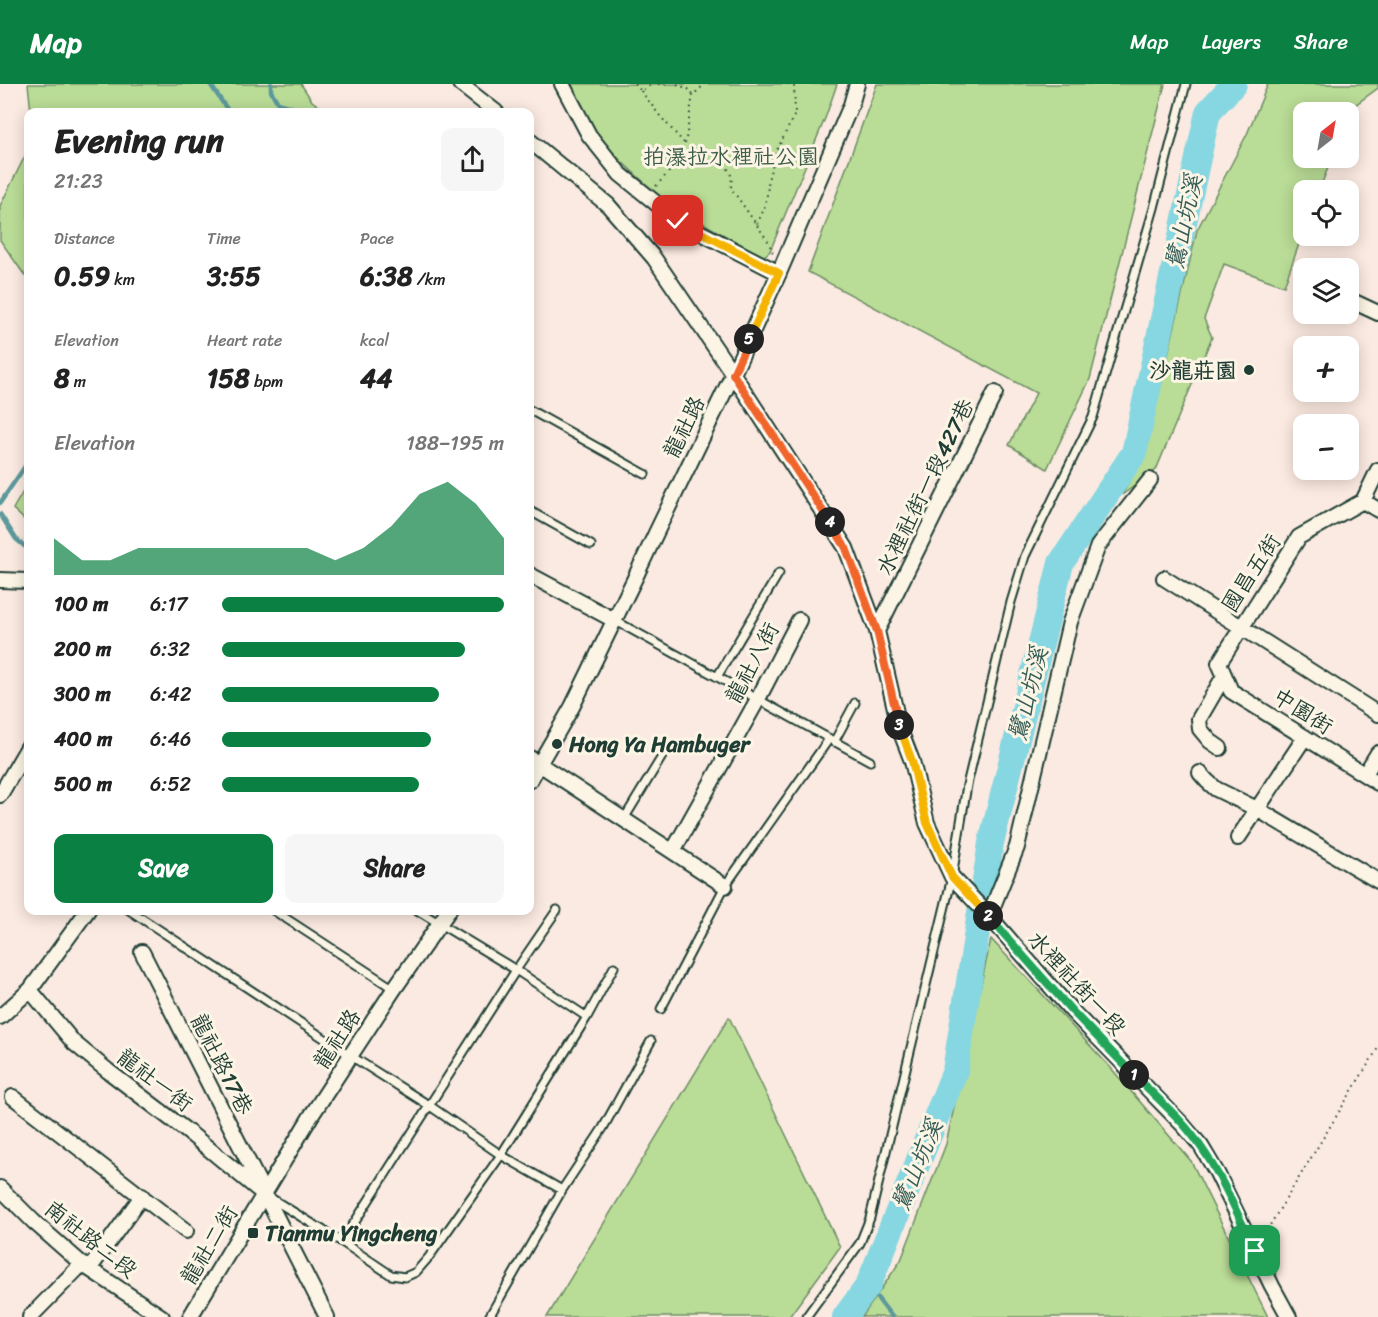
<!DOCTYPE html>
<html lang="en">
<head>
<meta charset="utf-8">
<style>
	body { margin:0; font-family:Sriracha,"LXGW WenKai TC",sans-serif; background:#f6f6f6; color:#222; height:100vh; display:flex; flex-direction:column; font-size:22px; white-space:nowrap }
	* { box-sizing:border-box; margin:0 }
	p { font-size:20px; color:#767676 }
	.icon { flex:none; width:33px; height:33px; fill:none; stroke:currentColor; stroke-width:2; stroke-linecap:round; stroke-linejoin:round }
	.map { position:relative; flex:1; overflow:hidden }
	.side { position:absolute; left:24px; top:24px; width:510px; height:807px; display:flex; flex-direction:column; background:#fff; border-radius:12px; box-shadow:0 3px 15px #0003 }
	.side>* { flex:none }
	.needle { width:39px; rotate:31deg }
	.buttons { position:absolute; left:1293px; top:18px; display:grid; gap:12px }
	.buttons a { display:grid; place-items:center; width:66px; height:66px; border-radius:12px; background:#fff; box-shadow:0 3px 15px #0003; font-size:30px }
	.pin { position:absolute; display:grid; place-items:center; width:51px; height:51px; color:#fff; margin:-26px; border-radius:12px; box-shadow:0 3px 9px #0006 }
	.km { position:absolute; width:30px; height:30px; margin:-15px; border-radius:50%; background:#222; color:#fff; font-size:16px; line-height:30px; text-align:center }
	.round { display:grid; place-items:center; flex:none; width:63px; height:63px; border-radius:12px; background:#f6f6f6 }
	.summary { display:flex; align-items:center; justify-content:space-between; height:102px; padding:0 30px }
	h1 { font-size:33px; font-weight:700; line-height:45px }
	.stats { display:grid; grid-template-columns:repeat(3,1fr); gap:9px; height:102px; padding:6px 30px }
	.stats div { display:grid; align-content:center }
	.stats b { font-size:26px; font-weight:700 }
	.stats small { font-size:16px; font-weight:400 }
	.stats p { font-size:16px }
	.chart { height:168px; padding:12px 30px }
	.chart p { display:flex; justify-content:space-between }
	.chart svg { width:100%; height:108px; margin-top:6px; fill:#0b8043; opacity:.7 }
	.cta { display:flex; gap:12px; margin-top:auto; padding:12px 30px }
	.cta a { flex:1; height:69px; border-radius:12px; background:#0b8043; color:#fff; font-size:24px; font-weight:700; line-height:69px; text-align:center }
	.cta a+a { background:#f6f6f6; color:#222 }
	ul { padding:0 30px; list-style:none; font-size:20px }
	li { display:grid; grid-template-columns:96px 72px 1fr; align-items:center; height:45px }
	li i { height:15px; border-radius:8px; background:#0b8043 }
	header { display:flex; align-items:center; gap:36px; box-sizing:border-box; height:84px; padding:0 30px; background:#0b8043; color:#fff }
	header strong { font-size:28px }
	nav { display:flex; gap:33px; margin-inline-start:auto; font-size:21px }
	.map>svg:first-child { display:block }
	.green { fill:#b9dc96; stroke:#6c8c65; stroke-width:1.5 }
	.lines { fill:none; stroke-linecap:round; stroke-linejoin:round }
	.stream { stroke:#5d999c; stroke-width:4.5 }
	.river { stroke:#86d7e1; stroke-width:26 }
	.lane-casing { stroke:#1f3d34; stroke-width:11 }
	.street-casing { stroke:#1f3d34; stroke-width:18 }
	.path { stroke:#1f3d34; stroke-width:2; stroke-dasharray:1.5 4.5; stroke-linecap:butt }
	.lane { stroke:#fcf5e5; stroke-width:7 }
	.street { stroke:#fcf5e5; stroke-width:14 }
	.split-1-casing { stroke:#fff; stroke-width:12 }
	.split-2-casing { stroke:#fff; stroke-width:12 }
	.split-3-casing { stroke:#fff; stroke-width:12 }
	.split-4-casing { stroke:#fff; stroke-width:12 }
	.split-5-casing { stroke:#fff; stroke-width:12 }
	.split-6-casing { stroke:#fff; stroke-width:12 }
	.split-1 { stroke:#22a559; stroke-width:8 }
	.split-2 { stroke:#22a559; stroke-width:8 }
	.split-3 { stroke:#f5b400; stroke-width:8 }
	.split-4 { stroke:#f0652b; stroke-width:8 }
	.split-5 { stroke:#f0652b; stroke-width:8 }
	.split-6 { stroke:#f5b400; stroke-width:8 }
	.poi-dot { fill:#1f3d34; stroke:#fcf5e5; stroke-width:2 }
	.labels { text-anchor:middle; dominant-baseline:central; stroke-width:6; stroke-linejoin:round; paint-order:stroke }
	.park-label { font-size:22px; fill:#3e5d48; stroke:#fcf5e5 }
	.poi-label { font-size:22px; font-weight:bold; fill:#1f3d34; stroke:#fcf5e5; text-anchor:start }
	.street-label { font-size:22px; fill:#1f3d34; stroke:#fcf5e5 }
	.water-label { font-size:24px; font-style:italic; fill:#345c57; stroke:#fcf5e5 }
</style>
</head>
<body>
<header>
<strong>Map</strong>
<nav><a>Map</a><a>Layers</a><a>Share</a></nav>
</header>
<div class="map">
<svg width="1378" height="1233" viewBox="0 0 1378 1233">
	<rect width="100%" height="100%" fill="#fbeae1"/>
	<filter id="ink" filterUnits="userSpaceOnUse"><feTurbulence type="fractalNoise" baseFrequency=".0167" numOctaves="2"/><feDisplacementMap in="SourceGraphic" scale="12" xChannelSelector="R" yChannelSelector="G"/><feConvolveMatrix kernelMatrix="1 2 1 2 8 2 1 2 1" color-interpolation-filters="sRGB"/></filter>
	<g filter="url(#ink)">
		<path class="green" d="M28,0h273l11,17 15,11h-296z
			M571,0h266l-11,32 -56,135 -8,7 -101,-60 -69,-64z
			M877,0h288l-75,295 -43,90 -38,-24 27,-52 -228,-121z
			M1268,0h110v4l-27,20 -2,5 -45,-1v46h28l-13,32h-15l-1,43 -19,53 -60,-22 -20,55 8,18 -56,133 -34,25 23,-41 52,-224 50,-96z
			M28,66v130l-28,-40v-34z
			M28,399v40l-15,-14z
			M991,855l119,128 81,94 77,156h-406l39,-57 45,-116z
			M729,933l111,230 -51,70h-242z"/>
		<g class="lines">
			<path class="stream" d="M210,0l19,28
				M271,0v7l7,12 29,9
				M0,419l28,-41
				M0,430l16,25 12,10
				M868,1202l24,31"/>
			<path class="river" d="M845,1233l23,-31 87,-215 36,-228 70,-280 73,-110 74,-341 26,-28"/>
			<g class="lane-casing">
				<path id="lane" d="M530,326l115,64
					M530,427l61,34
					M614,536l256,141
					M717,593l62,-104
					M834,658l21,-39
					M624,735l42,-69
					M129,826l222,146 79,50 71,49 61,35
					M273,826l121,79
					M417,826l99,60 71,47
					M661,925l64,-123 104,-147
					M269,1113l73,45 49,33 14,2 11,-5 13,-15 72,-102 86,-138 27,-50
					M342,1158l174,-272 41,-60
					M489,1233l73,-127 41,-62 48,-87
					M806,1233l54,-74 10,-25 82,-341 15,-92 44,-183 14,-46 68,-139 61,-209 32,-124"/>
			</g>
			<g class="street-casing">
				<path id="street" d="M460,0l36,28
					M562,0l27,51 31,39 58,47 101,52
					M530,57l78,64 46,53 79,116 113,174 31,83 23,99 12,31 15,62 25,54 37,39 83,95 111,114 18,21 16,27 55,113 17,31
					M1348,215l30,14
					M1378,386l-15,31 15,9
					M1363,417l-64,36 -80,126 12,28 147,92
					M530,491l84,45
					M1164,494l214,136
					M0,496l28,1
					M877,547l118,-238
					M1220,664l-10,-7 -10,-12 -1,-10 25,-43
					M530,674l195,128
					M1200,689l7,8 9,8 41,20 121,72
					M1365,690l13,-21
					M530,696l42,-73 62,-127 22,-47 77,-159 46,-101 72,-168 6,-21
					M0,711l28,-48
					M1238,754l67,-101
					M673,767l85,-152 41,-79
					M989,832l28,-69 53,-225 28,-76 52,-66
					M142,868l185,365
					M30,906l44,53 34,28 84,64 68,56
					M0,933l30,-27 58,-80
					M13,1013l173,134
					M0,1104l34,34 48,42 80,53
					M90,1184l52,-72
					M30,1233l52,-53
					M190,1233l121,-201 83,-127 55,-79"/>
			</g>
			<path class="path" d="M635,0l6,7 11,-7
				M658,0h11
				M677,0l13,6 3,5 12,-11
				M788,0h11
				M641,7l19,25 25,28
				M693,11c-3,16 -5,33 -8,49l9,6 15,1 15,10 8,16 -1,11 37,53 5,12
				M656,102l35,-38
				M757,140l7,-15 3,-14 2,-19 8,-26 18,-36 -1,-29
				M1264,1151l114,-187"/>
			<use href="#lane" class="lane"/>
			<use href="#street" class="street"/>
		</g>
	</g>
	<g class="lines" filter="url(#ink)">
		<g class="split-1-casing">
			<path id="split-1" d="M1134,991c23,23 49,45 67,72 22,31 37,69 54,104"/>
		</g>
		<g class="split-2-casing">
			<path id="split-2" d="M988,832l84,95 62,64"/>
		</g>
		<g class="split-3-casing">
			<path id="split-3" d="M899,641l13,36 15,62 25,54 36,39"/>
		</g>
		<g class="split-4-casing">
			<path id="split-4" d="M830,438l16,26 31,83 22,94"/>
		</g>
		<g class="split-5-casing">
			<path id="split-5" d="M749,255l-16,35 97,148"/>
		</g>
		<g class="split-6-casing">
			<path id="split-6" d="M678,137l101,52 -30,66"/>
		</g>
		<use href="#split-1" class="split-1"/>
		<use href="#split-2" class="split-2"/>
		<use href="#split-3" class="split-3"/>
		<use href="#split-4" class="split-4"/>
		<use href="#split-5" class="split-5"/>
		<use href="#split-6" class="split-6"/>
	</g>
	<g class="poi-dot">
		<circle cx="1249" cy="286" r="6"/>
		<circle cx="557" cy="660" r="6"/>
		<rect x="247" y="1143" width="12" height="12" rx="3"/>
	</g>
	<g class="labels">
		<g class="park-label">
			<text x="731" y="72">拍瀑拉水裡社公園</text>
		</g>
		<g class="poi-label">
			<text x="1237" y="286" text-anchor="end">沙龍莊園</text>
			<text x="569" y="660">Hong Ya Hambuger</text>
			<text x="265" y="1149">Tianmu Yingcheng</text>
		</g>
		<g class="street-label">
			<text transform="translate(684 343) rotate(-64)">龍社路</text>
			<text transform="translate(925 403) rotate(-64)">水裡社街一段427巷</text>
			<text transform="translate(1251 489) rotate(-57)">國昌五街</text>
			<text transform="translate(752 579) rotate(-62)">龍社八街</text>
			<text transform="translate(1303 627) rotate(32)">中園街</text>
			<text transform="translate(1077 899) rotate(47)">水裡社街一段</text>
			<text transform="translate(337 955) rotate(-57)">龍社路</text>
			<text transform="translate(222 980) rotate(63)">龍社路17巷</text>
			<text transform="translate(155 996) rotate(37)">龍社一街</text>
			<text transform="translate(91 1155) rotate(38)">南社路二段</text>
			<text transform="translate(209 1161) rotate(-59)">龍社二街</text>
		</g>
		<g class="water-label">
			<text transform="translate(1184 138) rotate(-78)">鷺山坑溪</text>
			<text transform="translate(1028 610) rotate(-76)">鷺山坑溪</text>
			<text transform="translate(917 1081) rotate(-68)">鷺山坑溪</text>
		</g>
	</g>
</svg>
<div class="buttons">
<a><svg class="needle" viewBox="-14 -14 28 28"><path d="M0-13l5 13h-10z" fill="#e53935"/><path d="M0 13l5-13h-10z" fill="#767676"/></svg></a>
<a><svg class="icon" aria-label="locate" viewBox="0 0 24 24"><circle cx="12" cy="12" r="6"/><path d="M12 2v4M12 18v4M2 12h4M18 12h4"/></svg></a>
<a><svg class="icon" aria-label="layers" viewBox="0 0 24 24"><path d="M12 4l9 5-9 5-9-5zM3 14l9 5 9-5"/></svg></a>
<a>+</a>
<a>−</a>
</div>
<div class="pin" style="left:1255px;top:1167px;background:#1e9e55"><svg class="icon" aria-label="arrive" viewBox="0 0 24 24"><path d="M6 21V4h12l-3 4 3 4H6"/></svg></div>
<div class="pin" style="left:678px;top:137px;background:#d93025"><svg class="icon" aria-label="check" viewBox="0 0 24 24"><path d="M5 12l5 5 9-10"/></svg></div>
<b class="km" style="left:1134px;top:991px">1</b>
<b class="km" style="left:988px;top:832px">2</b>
<b class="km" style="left:899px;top:641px">3</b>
<b class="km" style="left:830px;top:438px">4</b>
<b class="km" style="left:749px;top:255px">5</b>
<section class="side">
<div class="summary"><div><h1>Evening run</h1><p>21:23</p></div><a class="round"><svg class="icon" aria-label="share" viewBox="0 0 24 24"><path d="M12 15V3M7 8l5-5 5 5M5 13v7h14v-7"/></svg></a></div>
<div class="stats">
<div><p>Distance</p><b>0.59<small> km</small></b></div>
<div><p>Time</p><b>3:55</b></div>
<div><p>Pace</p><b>6:38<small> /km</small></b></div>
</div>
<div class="stats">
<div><p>Elevation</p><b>8<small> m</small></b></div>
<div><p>Heart rate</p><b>158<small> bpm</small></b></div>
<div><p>kcal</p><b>44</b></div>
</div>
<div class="chart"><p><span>Elevation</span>188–195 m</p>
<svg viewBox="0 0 160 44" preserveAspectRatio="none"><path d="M0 44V29L10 38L20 38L30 33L40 33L50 33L60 33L70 33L80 33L90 33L100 38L110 33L120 24L130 11L140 6L150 15L160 29V44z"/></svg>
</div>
<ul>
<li><b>100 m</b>6:17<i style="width:100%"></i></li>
<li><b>200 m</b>6:32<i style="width:86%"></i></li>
<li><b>300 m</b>6:42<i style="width:77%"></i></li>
<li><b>400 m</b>6:46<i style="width:74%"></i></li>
<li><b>500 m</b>6:52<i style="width:70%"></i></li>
</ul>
<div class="cta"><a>Save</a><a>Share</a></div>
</section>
</div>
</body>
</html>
